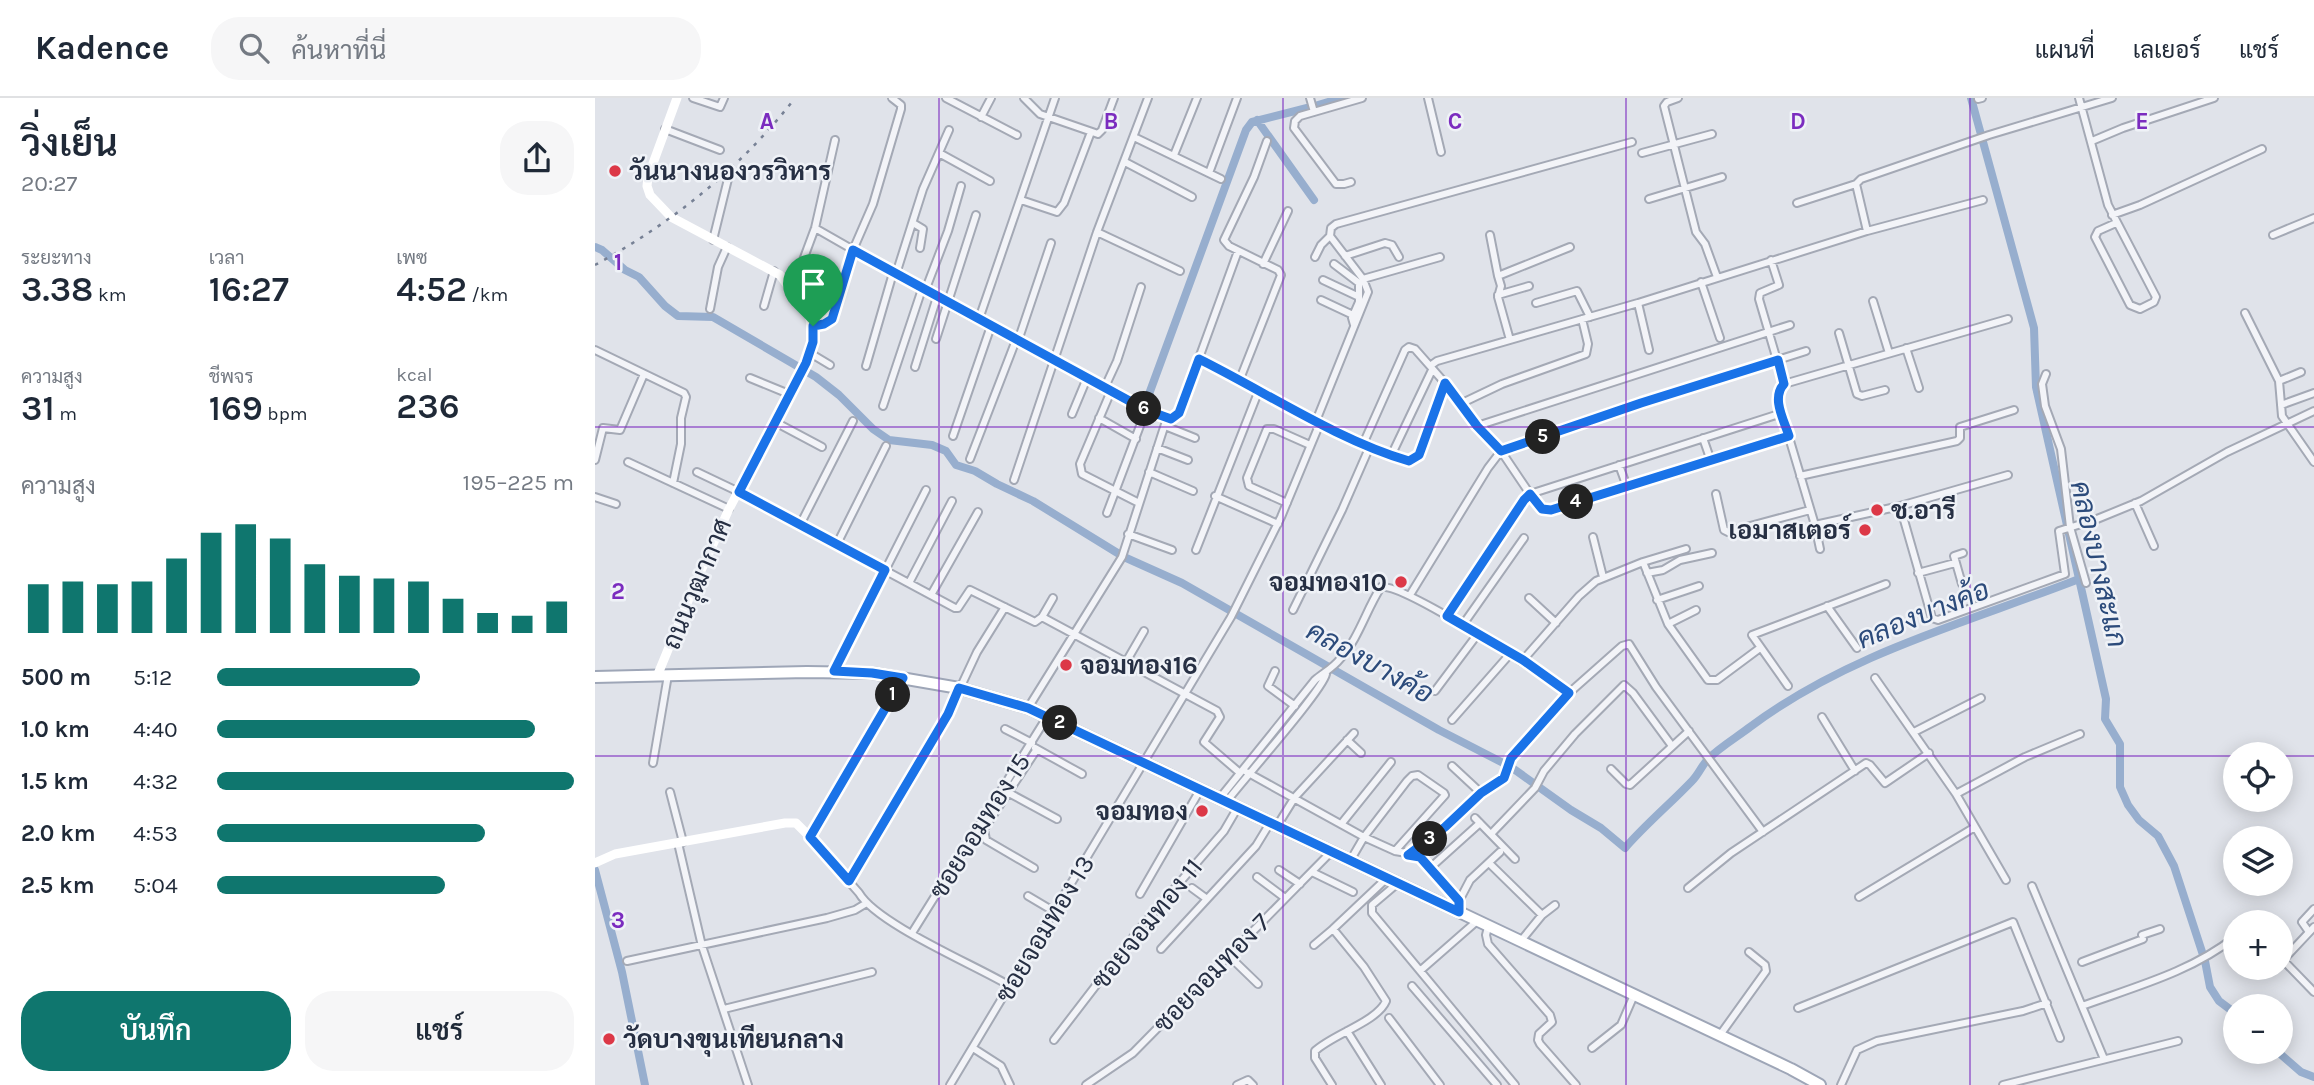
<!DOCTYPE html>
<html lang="th">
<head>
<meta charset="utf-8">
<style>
	body { margin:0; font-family:Karla,Sarabun,sans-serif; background:#f6f6f7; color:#1f2937; height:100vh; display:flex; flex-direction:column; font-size:26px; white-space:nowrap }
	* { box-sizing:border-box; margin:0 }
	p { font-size:23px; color:#747a83 }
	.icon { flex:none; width:38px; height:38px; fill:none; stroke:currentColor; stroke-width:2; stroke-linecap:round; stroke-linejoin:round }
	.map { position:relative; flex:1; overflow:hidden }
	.sheet { display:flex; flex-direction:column; background:#fff; width:595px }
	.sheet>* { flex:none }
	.buttons { position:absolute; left:1628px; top:644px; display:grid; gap:14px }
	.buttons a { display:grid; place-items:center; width:70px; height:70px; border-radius:50%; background:#fff; box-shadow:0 4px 18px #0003; font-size:35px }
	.pin { position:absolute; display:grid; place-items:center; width:60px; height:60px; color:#fff; margin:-72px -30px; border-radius:50% 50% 50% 0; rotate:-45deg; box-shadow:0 0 7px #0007 }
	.pin .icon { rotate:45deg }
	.km { position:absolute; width:35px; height:35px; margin:-18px; border-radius:50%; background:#222; color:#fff; font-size:19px; line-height:35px; text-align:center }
	.round { display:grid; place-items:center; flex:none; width:74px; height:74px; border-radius:28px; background:#f6f6f7 }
	.summary { display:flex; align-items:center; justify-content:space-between; height:119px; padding:0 21px }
	h1 { font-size:38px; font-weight:600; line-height:52px }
	.metrics { display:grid; grid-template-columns:repeat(3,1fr); gap:10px; height:119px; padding:7px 21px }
	.metrics div { display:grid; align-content:center }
	.metrics b { font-size:35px; font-weight:600 }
	.metrics small { font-size:19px; font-weight:400 }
	.metrics p { font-size:19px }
	.chart { height:196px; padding:14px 21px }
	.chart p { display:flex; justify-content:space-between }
	.chart svg { width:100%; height:126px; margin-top:7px; stroke:#0f766e; stroke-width:6 }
	.action { display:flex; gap:14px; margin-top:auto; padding:14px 21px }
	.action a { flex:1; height:80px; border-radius:28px; background:#0f766e; color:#fff; font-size:28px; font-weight:600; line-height:80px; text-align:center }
	.action a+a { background:#f6f6f7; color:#1f2937 }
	ul { padding:0 21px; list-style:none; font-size:23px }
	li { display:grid; grid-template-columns:112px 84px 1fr; align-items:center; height:52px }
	li i { height:18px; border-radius:9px; background:#0f766e }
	header { display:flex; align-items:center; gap:42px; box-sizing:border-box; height:98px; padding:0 35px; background:#fff; border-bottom:2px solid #e0e1e3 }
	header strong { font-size:33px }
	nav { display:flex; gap:38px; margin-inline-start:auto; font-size:24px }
	.search { width:490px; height:63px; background:#f6f6f7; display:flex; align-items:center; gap:18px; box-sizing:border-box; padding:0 24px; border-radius:28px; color:#747a83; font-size:26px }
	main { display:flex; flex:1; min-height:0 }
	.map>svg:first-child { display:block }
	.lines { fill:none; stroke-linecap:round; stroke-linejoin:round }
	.canal { stroke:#97aece; stroke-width:8 }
	.street-casing { stroke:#a4a9b5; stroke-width:10 }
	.primary-casing { stroke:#9ea6b7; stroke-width:14 }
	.street { stroke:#f3f4f8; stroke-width:6 }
	.secondary { stroke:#fff; stroke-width:9 }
	.primary { stroke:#fff; stroke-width:10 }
	.rail { stroke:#778195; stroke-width:2.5; stroke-dasharray:3.5 7; stroke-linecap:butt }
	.route-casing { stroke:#fff; stroke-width:14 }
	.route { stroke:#1a73e8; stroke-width:9 }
	.grid { fill:none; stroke:#7b2cbf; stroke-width:2; stroke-opacity:0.55 }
	.poi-dot { fill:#dc3847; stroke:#eff2f7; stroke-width:2.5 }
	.labels { text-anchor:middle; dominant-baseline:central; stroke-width:5; stroke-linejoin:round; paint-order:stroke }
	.poi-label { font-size:26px; font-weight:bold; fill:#262f43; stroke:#eff2f7; text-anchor:start }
	.street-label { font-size:26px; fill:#262f43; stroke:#eff2f7 }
	.water-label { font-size:28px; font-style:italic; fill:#2c4b7b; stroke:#eff2f7 }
	.grid-label { font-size:23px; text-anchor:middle; font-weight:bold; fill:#7b2cbf; stroke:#eff2f7; stroke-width:5; stroke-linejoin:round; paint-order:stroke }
</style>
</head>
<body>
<header>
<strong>Kadence</strong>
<div class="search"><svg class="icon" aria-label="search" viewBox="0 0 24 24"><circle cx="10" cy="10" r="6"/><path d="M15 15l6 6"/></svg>ค้นหาที่นี่</div>
<nav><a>แผนที่</a><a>เลเยอร์</a><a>แชร์</a></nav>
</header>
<main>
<section class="sheet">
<div class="summary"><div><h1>วิ่งเย็น</h1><p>20:27</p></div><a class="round"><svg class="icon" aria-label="share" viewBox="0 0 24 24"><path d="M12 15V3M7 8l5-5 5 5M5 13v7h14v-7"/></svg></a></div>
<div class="metrics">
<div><p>ระยะทาง</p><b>3.38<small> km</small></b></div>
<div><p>เวลา</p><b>16:27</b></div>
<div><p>เพซ</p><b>4:52<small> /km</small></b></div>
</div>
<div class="metrics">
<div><p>ความสูง</p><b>31<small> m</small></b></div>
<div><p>ชีพจร</p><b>169<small> bpm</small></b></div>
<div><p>kcal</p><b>236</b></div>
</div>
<div class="chart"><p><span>ความสูง</span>195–225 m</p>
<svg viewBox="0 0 160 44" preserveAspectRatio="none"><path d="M5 44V27M15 44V26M25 44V27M35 44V26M45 44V18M55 44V9M65 44V6M75 44V11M85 44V20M95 44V24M105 44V25M115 44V26M125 44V32M135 44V37M145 44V38M155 44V33"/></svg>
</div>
<ul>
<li><b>500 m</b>5:12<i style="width:57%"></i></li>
<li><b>1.0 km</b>4:40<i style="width:89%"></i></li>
<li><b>1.5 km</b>4:32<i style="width:100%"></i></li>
<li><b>2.0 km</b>4:53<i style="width:75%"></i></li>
<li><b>2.5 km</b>5:04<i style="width:64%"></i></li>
</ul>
<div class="action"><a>บันทึก</a><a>แชร์</a></div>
</section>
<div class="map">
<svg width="1719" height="987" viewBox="0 0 1719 987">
	<rect width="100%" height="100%" fill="#e0e3ea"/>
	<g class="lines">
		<path class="canal" d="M1376,0l63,230 2,59 70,312 -1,20 15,25v43l8,18 11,15 19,16 16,30 31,95 5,26 9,14 16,12
			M723,7l24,-7
			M662,22l57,80
			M0,149l7,3 23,20 14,7 26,29 13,10 35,1 103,60 23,18 34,34 16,11 43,5 14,6 10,14 19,6 22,13 36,17 91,56 58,26 257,147 72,37 60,43 30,18 24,20c21,-24 45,-44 67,-67 7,-7 10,-16 16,-22 12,-12 29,-22 42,-32 99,-74 216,-104 329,-148
			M550,307l101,-275 6,-8 55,-14
			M0,772l27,102 23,113
			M1683,954l23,20 13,5"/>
		<g class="street-casing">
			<path id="street" d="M98,0l27,9 4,-9
				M351,0l71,37
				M429,0l16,16 58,20 4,-4 12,-32
				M715,0l4,14
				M833,0l13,54
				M1083,0l-11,4 -3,4 32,126 9,12 12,33
				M1484,0l29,107 48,92 -2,5 -14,7 -10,-4 -35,-68 3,-6 18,-8
				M1383,1l4,-1
				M386,19l10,-19
				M70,31l55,21
				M539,39l87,42
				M1497,43l31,-13 91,-30
				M344,55l51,28
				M1047,55l70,-19
				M579,57l23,-57
				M530,64l67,35
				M614,75l28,-75
				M756,84l-7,2h-8l-42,-56 1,-7 5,-5 62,-18
				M1054,101l73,-22
				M426,102l36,12 7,-9 27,-71
				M1202,105l59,-19
				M1517,117l28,-10 122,-56
				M318,125l10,6 -3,19
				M220,130l133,76 198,106 26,9 7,-6 59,-162
				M1272,133l-11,-47 5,-5 128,-44 123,-37
				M502,134l83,39
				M895,137l8,41
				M1678,137l41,-17
				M118,142l15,-61
				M750,158l40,-13 7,2 7,12
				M720,159l6,-12 9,-9
				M1176,162l8,25 -19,8 -1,6 25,85
				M668,166l25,-53
				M739,166l25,19v19l-7,16 2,7
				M301,176l27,-85 26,-59
				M768,181l77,-22
				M728,182l34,16
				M1106,184l19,56
				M197,192l23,-62 20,-88
				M330,193l23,-60 13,-45
				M903,197l31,-9
				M726,202l32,15
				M1278,203l16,52
				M941,205l41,-12 13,26
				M1043,205l11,47
				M169,208l10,-35
				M115,211l8,-42 9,-20
				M1650,215l34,68 3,35 32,46
				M384,221l76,-221
				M218,228l11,-2 8,-5 21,-69 20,-46 28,-95v-4l-9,-7
				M1244,235l18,61 5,2 23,-6
				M341,241l40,-124
				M915,242l-12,-43 3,-11 -3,-10 72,-29
				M423,243l33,-98
				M1311,250l13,40
				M0,252l89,43 2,4 -5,21v26l-8,39
				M215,255l20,12
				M604,261c68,33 138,81 210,102l10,-6 26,-72
				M271,268l27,-93
				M835,268l7,-5 201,-58 229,-72 116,-31
				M320,269l22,-70
				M1451,276l-4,10 3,22 16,43 9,78 16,56
				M155,280l39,16
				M645,281l41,-104 -3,-5 -49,-24 -5,-6 30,-63 13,-36
				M1684,283l22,-9
				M510,289l12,-26 24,-74
				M516,293l-31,73 2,10 57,29
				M865,306l42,-20 84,-30 2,-10 -6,-25
				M1686,307l33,-12
				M288,308l39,-117
				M477,316l15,-36
				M504,320l37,21
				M721,323l52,-129 -5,-13 -33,-43 1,-8 5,-4 296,-82
				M180,324l47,25
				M570,328l30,12
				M882,328l313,-101
				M358,338l38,-110
				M1108,340l8,23
				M769,344l41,-92 4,-3 6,2 30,34 32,43 24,25 29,43 16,17 243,-75
				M562,350l31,12
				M796,358l41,-86
				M375,361l46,-119
				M0,362l8,-32 17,2 24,-56
				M33,364l101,47
				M1024,367l8,22
				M102,374l42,20 216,116h3l12,-18 65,32 7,-5 11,-19
				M554,374l44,19
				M1205,378l157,-35 3,-3v-11l54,-17
				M419,382l83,-248 51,-134
				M1121,396l8,36 4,2 82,-22
				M620,398l63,28
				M0,399l21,7
				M692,405l-38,-17 -2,-8 20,-49h7l36,16
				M1540,405l19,43
				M1305,408l32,112 6,2 127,-46 -6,-43 38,-12 44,-18 86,-49 87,-41
				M512,415l39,-103
				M205,427l53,-104
				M1220,427l85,-19 108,-31
				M533,436l44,16
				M998,439l10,40
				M242,446l49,-98
				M1225,451l-5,-24 -38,-128 2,-7 5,-6 224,-65
				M601,452l63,-160
				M1048,464l43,-13
				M1052,475l16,-3 17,-10 32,-7
				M1323,475l37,-10
				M314,485l43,-82
				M1367,486l-8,-28 9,-3
				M336,497l47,-83
				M815,497l78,-127 13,-17 140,-48 165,-52
				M934,500l27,25
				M1062,502l42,-14
				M1232,508l30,42
				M698,512l49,-100 28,-64
				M852,518l83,-122 252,-81
				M447,519l175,94 3,6 -16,25 36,31
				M1073,526l28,-14
				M867,528l62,-88
				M928,562l56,-64 17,-15 47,-19 25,62 40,56h9l43,-32
				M531,564l18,-31
				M239,573l92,-181
				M680,573l-7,15 27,20
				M1280,580l81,116 50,86
				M1193,588l-36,-51 134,-51
				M840,593l42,-56
				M433,610l94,-151 45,-139
				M1227,619l33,54
				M857,622l58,-66
				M410,631l27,14
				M1319,634l67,-34
				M752,642l14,13
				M440,650l47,26
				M58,665l15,-88
				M857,668l29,27
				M1016,671l15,15 4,1 59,-54
				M648,672l121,67 31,14 23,4 41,46v11
				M75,694l13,50
				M414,695l48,26
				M1361,696l69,-37 55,-23
				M625,700l95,-118c8,-7 18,-12 25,-21 19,-21 26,-49 41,-72 23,-4 162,88 188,106
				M632,703c16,-21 96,-111 99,-127
				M880,720l40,41
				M747,725l49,-61
				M682,728l18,-29 59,-64
				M896,736l44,-46 9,-17 31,-37 49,-49 9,8 39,53
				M215,739l49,56c18,31 116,72 151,93
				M83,745l24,103 46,139
				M813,757l37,-28 36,-34 23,-15 7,-20 58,-65 53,-47 7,-2 27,43 107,145
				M755,763l14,-24 43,-56 5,-5 6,-1 26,18 1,2 -50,56
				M894,765l53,52
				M439,770l-48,-28 -2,-11 53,-80
				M835,770l50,-45
				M684,772l21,14
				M717,774l41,20
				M662,779l28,21
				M254,783l99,-167 29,-62 28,-45
				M803,785l-26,22v8l143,172
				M1437,788l72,173
				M597,790l15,11
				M1093,790l43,-35 135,-90 4,2 15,18 44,-30
				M545,796l60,-104
				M433,798l27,16
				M1264,799l116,-70
				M864,803l11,-21 30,-28
				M893,829l-2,8 2,9 62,71 2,7 -13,12 -1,6 2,4 36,41
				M1714,834l-7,-10 12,-13
				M317,835l135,-216
				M1547,837l18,-6
				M925,844l22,-27 13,-10
				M719,847l19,-16
				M566,851l95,-103 14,-23
				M633,857l30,29
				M1685,859l34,35
				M1688,862l31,-33
				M32,863l200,-43 28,-8 10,-6
				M1487,864l61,-23
				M826,872l56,-49
				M817,888l85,99
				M1487,908c52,-19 109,-34 153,-69
				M1203,910l215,-86 47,116
				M129,911l148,-37
				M794,920l51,67
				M752,933l34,54
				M1125,937l46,-64 -1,-6 -16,-13
				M459,942l83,-108 87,-101 14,-24
				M378,950l28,18 9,19
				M997,950l29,-23 13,-30
				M355,987l281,-468 50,-100 39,-94
				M491,987l47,-32 198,-201
				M642,987l11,-5 5,5
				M737,987l-17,-27v-7c18,-17 62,-29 71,-50l-22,-34 -31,-38 54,-51
				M1246,987l16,-35 20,-9 146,-30 24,-8
				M1408,987l175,-44"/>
		</g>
		<g class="primary-casing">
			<path id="primary" d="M0,579l212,-5 65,1 87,15 69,20 763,361 29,16"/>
		</g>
		<use href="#street" class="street"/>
		<path class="secondary" d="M63,576l37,-90 34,-75 77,-146 8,-30 -5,-17 -29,-41 -109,-58 -21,-22 -3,-9 1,-9 29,-79
			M0,765l20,-9 170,-31h11l14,14 93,-159"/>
		<use href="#primary" class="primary"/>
		<path class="rail" d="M0,167c77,-42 146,-97 200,-167"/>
	</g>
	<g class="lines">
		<g class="route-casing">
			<path id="route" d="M258,152l293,160 25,9 8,-6 20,-54c67,33 138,81 210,102l10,-6 26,-72 32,43 24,25 140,-48 137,-43 6,24c-13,14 0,36 5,52l-238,74 -9,-1 -12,-15 -6,6 -77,116 76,44 46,33 -58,65 -7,20 -23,15 -36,34 -37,28 12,2 39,44v11l-412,-195 -19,-9 -69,-20 -11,26 -99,167 -39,-44 93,-159 -31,-5 -38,-2 51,-101 -146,-78 67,-129 7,-21v-16l11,-2 8,-5z"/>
		</g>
		<use href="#route" class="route"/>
	</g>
	<path class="grid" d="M344,0v987M688,0v987M1031,0v987M1375,0v987M0,329h1719M0,658h1640M1685,658h34"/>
	<g class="poi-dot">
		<circle cx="20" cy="73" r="7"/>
		<circle cx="1282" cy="412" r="7"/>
		<circle cx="1270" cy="432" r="7"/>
		<circle cx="806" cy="484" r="7"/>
		<circle cx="471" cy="567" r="7"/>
		<circle cx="607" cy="713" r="7"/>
		<circle cx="14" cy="941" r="7"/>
	</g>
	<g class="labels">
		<g class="poi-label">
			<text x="34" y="73">วันนางนองวรวิหาร</text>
			<text x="1296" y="412">ช.อารี</text>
			<text x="1256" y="432" text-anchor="end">เอมาสเตอร์</text>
			<text x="792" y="484" text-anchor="end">จอมทอง10</text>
			<text x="485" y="567">จอมทอง16</text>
			<text x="593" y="713" text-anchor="end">จอมทอง</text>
			<text x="28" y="941">วัดบางขุนเทียนกลาง</text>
		</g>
		<g class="street-label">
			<text transform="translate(102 486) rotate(-67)">ถนนวุฒากาศ</text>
			<text transform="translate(385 728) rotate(-58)">ซอยจอมทอง 15</text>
			<text transform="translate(552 826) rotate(-51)">ซอยจอมทอง 11</text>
			<text transform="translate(450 831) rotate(-59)">ซอยจอมทอง 13</text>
			<text transform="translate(617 875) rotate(-46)">ซอยจอมทอง 7</text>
		</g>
		<g class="water-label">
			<text transform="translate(1504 466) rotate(77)">คลองบางสะแก</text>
			<text transform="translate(1328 516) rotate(-22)">คลองบางค้อ</text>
			<text transform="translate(775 564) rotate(29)">คลองบางค้อ</text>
		</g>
	</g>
	<g class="grid-label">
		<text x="172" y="31">A</text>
		<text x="516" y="31">B</text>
		<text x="860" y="31">C</text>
		<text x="1203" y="31">D</text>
		<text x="1547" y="31">E</text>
		<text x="23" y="172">1</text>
		<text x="23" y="501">2</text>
		<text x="23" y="830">3</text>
	</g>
</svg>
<div class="buttons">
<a><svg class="icon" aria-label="locate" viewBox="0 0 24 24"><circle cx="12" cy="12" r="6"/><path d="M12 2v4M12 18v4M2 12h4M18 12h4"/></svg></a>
<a><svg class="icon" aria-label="layers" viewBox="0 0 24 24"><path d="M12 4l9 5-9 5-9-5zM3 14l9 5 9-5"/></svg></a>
<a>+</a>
<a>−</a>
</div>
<div class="pin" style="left:218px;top:228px;background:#1e9e55"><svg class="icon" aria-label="arrive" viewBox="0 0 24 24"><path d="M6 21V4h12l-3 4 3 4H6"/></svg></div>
<b class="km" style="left:298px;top:597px">1</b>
<b class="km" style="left:465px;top:625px">2</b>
<b class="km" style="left:835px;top:741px">3</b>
<b class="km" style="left:981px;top:404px">4</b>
<b class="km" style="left:948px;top:339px">5</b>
<b class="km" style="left:549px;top:311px">6</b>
</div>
</main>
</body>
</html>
